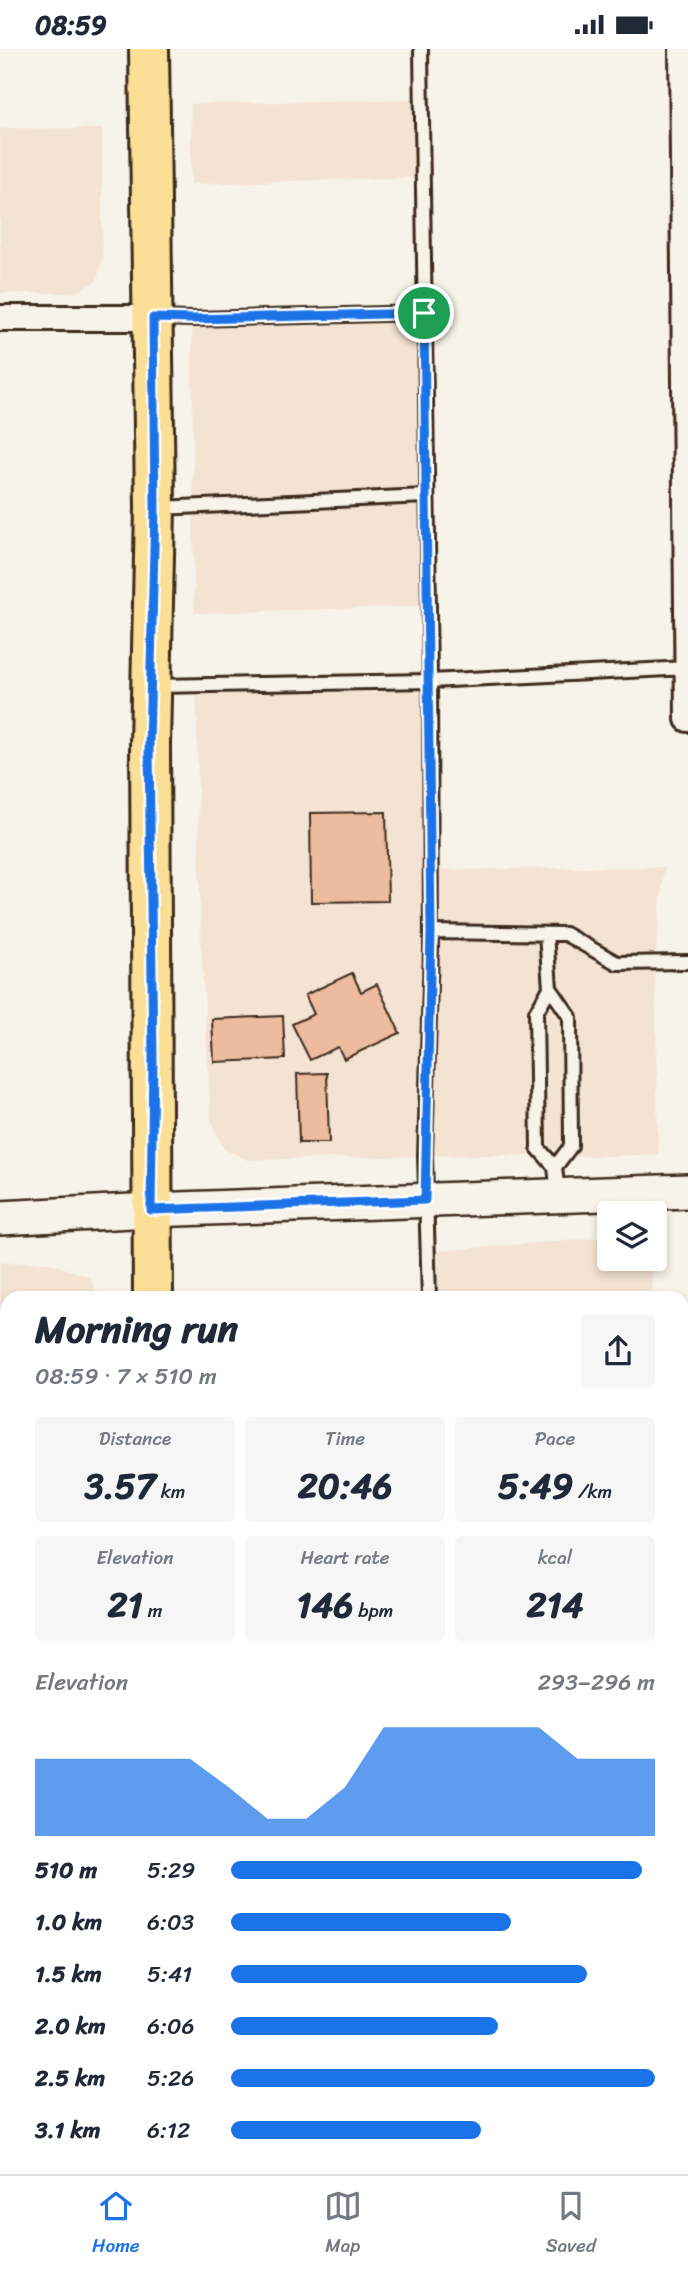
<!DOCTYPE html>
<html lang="en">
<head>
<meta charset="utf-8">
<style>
	body { margin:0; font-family:Sriracha,sans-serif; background:#f6f6f7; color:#1f2937; height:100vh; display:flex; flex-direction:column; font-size:26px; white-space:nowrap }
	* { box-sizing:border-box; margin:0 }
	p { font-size:23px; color:#747a83 }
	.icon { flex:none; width:38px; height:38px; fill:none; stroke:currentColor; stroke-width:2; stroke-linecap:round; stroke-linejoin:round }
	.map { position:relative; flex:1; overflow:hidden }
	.details { position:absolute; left:0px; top:1242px; width:690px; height:884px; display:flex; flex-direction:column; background:#fff; border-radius:21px 21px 0 0; box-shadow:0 4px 10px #0003 }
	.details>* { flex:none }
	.buttons { position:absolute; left:597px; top:1152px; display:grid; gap:14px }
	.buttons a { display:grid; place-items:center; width:70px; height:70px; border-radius:7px; background:#fff; box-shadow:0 4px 10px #0003; font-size:35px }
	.pin { position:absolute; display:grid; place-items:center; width:60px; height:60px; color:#fff; margin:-30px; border:4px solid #fff; border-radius:50%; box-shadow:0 2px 7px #0007 }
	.round { display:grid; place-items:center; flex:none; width:74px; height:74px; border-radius:7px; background:#f6f6f7 }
	.head { display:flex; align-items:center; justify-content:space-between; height:119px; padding:0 35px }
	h1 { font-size:38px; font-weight:800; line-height:52px }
	.metrics { display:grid; grid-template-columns:repeat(3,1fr); gap:10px; height:119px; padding:7px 35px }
	.metrics div { display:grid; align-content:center; border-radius:7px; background:#f6f6f7; text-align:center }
	.metrics b { font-size:35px; font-weight:800 }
	.metrics small { font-size:19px; font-weight:400 }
	.metrics p { font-size:19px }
	.chart { height:196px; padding:14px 35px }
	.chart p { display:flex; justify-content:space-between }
	.chart svg { width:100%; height:126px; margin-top:7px; fill:#1a73e8; opacity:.7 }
	ul { padding:0 35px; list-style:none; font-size:23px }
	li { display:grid; grid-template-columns:112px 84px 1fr; align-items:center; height:52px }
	li i { height:18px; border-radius:9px; background:#1a73e8 }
	.status { display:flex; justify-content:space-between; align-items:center; height:49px; padding:0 35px; background:#fff; direction:ltr }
	.status svg { height:19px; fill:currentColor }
	.tab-bar { display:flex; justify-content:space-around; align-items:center; height:98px; border-top:2px solid #e0e1e3; background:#fff; font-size:19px; color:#747a83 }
	.tab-bar a { display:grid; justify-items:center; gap:4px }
	.tab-bar .active { color:#1a73e8 }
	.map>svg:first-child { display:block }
	.built { fill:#f4e2d2 }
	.building { fill:#edbb9e; stroke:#3b2a1e; stroke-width:2 }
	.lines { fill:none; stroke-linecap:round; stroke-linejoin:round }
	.lane-casing { stroke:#3b2a1e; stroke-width:18 }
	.street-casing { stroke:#3b2a1e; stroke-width:30 }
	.secondary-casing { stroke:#3b2a1e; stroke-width:38 }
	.primary-casing { stroke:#3b2a1e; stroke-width:44 }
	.lane { stroke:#f7f3e8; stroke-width:12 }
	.street { stroke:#f7f3e8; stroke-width:24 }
	.secondary { stroke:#f7f3e8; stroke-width:33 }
	.primary { stroke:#fbdf96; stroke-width:38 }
	.route-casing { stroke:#fff; stroke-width:14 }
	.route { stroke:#1a73e8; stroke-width:9 }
</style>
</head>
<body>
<div class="status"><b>08:59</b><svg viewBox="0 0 49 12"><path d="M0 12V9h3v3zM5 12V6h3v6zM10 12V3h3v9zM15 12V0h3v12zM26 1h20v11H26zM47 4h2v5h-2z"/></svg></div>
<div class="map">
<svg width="688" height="2125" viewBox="0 0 688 2125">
	<rect width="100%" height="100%" fill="#f7f3e8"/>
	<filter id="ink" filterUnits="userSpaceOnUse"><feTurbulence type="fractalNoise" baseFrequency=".0143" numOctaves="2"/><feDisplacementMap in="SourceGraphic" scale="14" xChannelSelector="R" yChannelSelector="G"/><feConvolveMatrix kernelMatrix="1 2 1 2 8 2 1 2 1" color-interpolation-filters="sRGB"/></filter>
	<g filter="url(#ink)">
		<path class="built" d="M421,50l2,78 -232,7v-80z
			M0,79l102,1v129l-5,22 -21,13h-76z
			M424,264l4,293 -234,7 -2,-294z
			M429,622l2,199 233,-3 -9,95 3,192 -45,2 -145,-1 -220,5 -24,-11 -13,-28 -10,-183 -5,-259z
			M609,1188v21h42l1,40h-223l-2,-46z
			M46,1213l44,15 9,21 -92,1v622l-7,-1v-657z
			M213,2119h228l1,6h-229z"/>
		<path class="building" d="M386,763l2,89 -77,1 -1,-89z
			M352,924l9,19 16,-8 23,49 -56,26 -6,-12 -28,13 -18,-36 22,-10 -9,-19z
			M283,967l2,43 -71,3 -2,-43z
			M327,1024l2,70h-30l-2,-69z
			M0,1977h7v118h-7z"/>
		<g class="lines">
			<g class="lane-casing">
				<path id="lane" d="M421,0l9,632 1,267 -6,208 4,143
					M155,269l37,1 232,-6
					M159,459l267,-12
					M157,637l273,-5 258,-13
					M431,883l134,2 52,29 71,-1
					M546,885l4,54 20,29 1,129 -16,21
					M550,939l-14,24 2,136 17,19 3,27
					M0,1513l7,1
					M682,1587h6
					M442,2119v6"/>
			</g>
			<g class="street-casing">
				<path id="street" d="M682,0l6,670
					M0,269h153
					M0,1896h7
					M682,1906l6,1"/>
			</g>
			<g class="secondary-casing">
				<path id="secondary" d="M0,1169l151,-8 537,-19"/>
			</g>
			<g class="primary-casing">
				<path id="primary" d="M149,0l6,459 -5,236 3,555
					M166,2119v6"/>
			</g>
			<use href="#lane" class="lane"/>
			<use href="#street" class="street"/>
			<use href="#secondary" class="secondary"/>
			<use href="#primary" class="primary"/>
		</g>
	</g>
	<g class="lines" filter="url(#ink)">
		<g class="route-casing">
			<path id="route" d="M424,264l7,619 -6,268 -274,10 2,-152 -4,-314 6,-236 -2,-190 39,1z"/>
		</g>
		<use href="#route" class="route"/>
	</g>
</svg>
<div class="buttons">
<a><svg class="icon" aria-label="layers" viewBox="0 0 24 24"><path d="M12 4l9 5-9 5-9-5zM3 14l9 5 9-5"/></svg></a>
</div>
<div class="pin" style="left:424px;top:264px;background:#1e9e55"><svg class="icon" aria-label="arrive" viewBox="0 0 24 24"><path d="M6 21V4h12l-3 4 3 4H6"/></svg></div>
<section class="details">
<div class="head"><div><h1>Morning run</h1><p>08:59 · 7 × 510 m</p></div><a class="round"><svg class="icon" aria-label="share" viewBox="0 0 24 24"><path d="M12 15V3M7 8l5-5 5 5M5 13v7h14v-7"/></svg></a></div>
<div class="metrics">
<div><p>Distance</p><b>3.57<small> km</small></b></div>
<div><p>Time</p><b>20:46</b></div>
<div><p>Pace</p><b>5:49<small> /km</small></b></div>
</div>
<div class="metrics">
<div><p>Elevation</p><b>21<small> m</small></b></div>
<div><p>Heart rate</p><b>146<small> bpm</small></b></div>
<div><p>kcal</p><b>214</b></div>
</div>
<div class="chart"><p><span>Elevation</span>293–296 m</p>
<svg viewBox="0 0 160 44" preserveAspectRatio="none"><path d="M0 44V17L10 17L20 17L30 17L40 17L50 27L60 38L70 38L80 27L90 6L100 6L110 6L120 6L130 6L140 17L150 17L160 17V44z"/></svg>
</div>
<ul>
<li><b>510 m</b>5:29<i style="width:97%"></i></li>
<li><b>1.0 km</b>6:03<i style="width:66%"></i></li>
<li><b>1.5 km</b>5:41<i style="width:84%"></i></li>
<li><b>2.0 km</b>6:06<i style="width:63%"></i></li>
<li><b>2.5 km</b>5:26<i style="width:100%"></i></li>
<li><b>3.1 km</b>6:12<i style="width:59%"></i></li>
</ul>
</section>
</div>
<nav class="tab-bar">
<a class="active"><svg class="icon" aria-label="home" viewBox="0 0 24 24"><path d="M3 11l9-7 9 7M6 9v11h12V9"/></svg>Home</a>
<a><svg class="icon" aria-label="map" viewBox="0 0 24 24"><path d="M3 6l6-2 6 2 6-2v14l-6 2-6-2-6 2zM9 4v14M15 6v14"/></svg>Map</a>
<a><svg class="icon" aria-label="saved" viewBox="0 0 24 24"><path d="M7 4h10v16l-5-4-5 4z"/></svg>Saved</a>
</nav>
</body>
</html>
